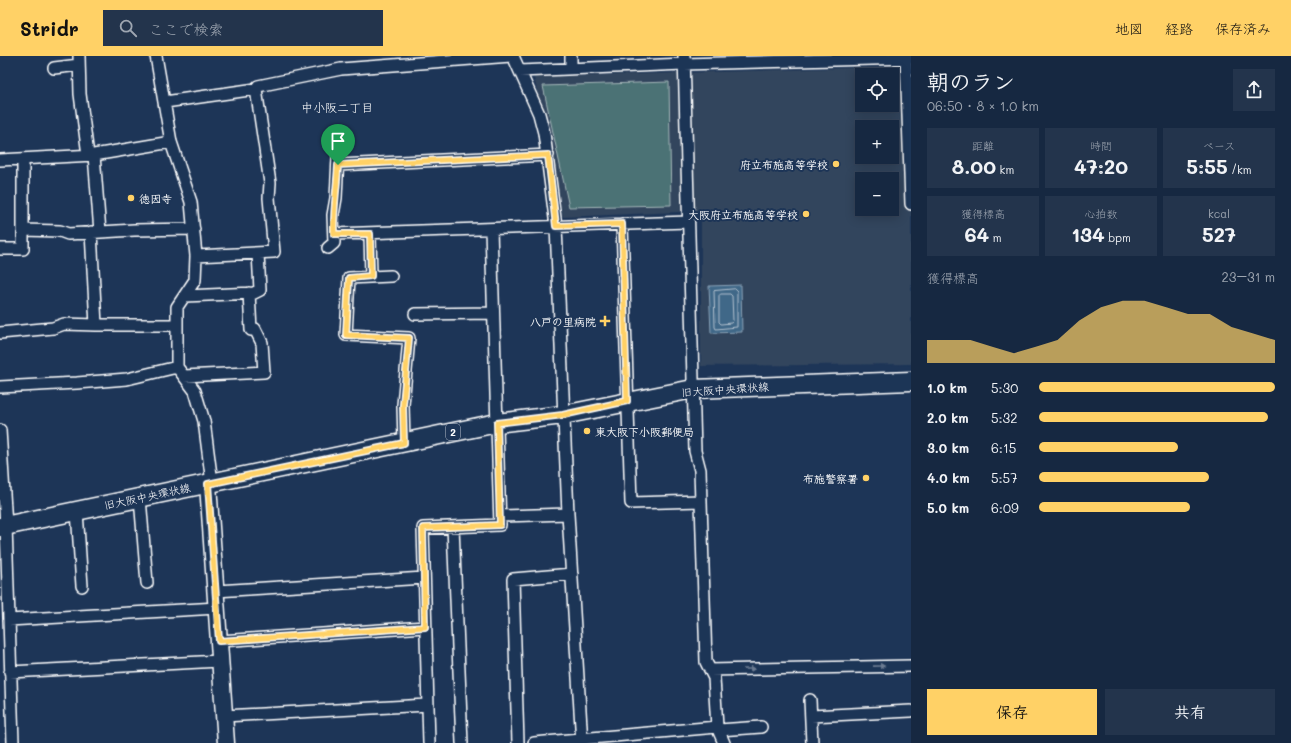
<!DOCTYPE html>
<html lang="ja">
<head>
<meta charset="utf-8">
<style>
	body { margin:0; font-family:Mali,"Klee One",sans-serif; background:#23344c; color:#f1f3f6; height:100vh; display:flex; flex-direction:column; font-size:15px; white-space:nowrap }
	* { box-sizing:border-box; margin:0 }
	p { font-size:13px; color:#9ea6b1 }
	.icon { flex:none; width:22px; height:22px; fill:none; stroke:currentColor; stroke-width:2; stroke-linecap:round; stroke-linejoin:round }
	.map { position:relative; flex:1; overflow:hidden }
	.side { display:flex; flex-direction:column; background:#162841; width:380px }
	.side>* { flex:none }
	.buttons { position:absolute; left:855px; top:12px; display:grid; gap:8px }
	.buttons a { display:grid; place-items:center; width:44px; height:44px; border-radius:0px; background:#162841; box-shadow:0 2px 10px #0003,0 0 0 1px #35445a; font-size:20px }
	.pin { position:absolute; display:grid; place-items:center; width:34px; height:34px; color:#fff; margin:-41px -17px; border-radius:50% 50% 50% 0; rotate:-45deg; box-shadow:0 0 4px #0007 }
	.pin .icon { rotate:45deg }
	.round { display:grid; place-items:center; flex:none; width:42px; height:42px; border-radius:0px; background:#23344c }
	.head { display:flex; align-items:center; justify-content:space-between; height:68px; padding:0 16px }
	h1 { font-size:22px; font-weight:800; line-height:30px }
	.figures { display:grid; grid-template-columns:repeat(3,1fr); gap:6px; height:68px; padding:4px 16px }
	.figures div { display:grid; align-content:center; border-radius:0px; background:#23344c; text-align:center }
	.figures b { font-size:20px; font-weight:800 }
	.figures small { font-size:11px; font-weight:400 }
	.figures p { font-size:11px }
	.chart { height:112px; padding:8px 16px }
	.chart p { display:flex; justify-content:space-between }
	.chart svg { width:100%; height:72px; margin-top:4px; fill:#ffd166; opacity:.7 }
	.action { display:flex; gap:8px; margin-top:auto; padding:8px 16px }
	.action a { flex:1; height:46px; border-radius:0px; background:#ffd166; color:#111; font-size:16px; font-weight:800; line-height:46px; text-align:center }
	.action a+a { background:#23344c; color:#f1f3f6 }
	ul { padding:0 16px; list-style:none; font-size:13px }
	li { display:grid; grid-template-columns:64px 48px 1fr; align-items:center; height:30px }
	li i { height:10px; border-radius:5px; background:#ffd166 }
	header { display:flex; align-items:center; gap:24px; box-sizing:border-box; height:56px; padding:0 20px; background:#ffd166; color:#111 }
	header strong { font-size:19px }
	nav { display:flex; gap:22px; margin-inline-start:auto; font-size:14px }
	.search { width:280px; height:36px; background:#23344c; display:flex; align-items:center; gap:10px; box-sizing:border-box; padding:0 14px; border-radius:0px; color:#9ea6b1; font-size:15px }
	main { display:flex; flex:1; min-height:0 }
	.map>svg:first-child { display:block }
	.built { fill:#31445d; fill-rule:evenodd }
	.pitch { fill:#4c7275; stroke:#a6b8ba }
	.water { fill:#406788; stroke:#8ca4b8 }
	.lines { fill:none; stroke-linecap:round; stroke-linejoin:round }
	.shore { stroke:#b3c2cf; stroke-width:1 }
	.street-casing { stroke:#fff; stroke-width:14 }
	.secondary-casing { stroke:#fff; stroke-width:19 }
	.primary-casing { stroke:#fff; stroke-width:21 }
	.street { stroke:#1d3557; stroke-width:11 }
	.secondary { stroke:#1d3557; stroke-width:16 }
	.primary { stroke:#1d3557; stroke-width:18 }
	.oneway { fill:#6c7c92 }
	.route-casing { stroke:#fff; stroke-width:8 }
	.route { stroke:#ffd166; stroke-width:5 }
	.poi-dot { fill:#ffd166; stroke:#1d3557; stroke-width:1.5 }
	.labels { text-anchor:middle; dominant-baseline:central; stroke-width:4; stroke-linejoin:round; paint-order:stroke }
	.shield { fill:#1d3557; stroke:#bbc2cd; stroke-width:1 }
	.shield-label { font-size:10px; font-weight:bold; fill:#fff }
	.poi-label { font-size:11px; font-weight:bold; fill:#fff; stroke:#1d3557; text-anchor:end }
	.street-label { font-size:11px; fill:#fff; stroke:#1d3557 }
	.neighbourhood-label { font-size:12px; fill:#fff; stroke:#1d3557 }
</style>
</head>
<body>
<header>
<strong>Stridr</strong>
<div class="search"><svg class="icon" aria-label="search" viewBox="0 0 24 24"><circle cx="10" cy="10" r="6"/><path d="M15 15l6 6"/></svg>ここで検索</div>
<nav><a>地図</a><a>経路</a><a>保存済み</a></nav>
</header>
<main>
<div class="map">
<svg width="911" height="687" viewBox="0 0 911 687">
	<rect width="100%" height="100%" fill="#1d3557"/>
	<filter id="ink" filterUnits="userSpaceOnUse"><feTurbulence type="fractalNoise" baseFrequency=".025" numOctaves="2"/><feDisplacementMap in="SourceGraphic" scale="8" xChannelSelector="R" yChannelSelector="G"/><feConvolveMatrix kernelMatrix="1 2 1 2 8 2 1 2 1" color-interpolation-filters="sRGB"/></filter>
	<g filter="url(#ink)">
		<path class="built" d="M911,10v298l-210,2v-155l-138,6 -29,-140zM862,19h30v30h-30zM862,71h30v30h-30zM862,123h30v30h-30z"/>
		<path class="pitch" d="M669,26l2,123 -102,2 -26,-121z"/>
		<path class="water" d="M741,229l1,47 -31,1 -2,-47z"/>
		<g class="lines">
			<path class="shore" d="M735,233l2,2v36l-21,2 -1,-2 -1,-36z
				M721,238h9l2,2 1,25 -2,2 -10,1 -2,-2v-26z"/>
			<g class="street-casing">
				<path id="street" d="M79,0l1,38 8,61
					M156,0l15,86 20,60 5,54 -1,24 -18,27v60l18,24 9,30 8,62
					M513,0l26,58 5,19 12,93 12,288 14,229
					M571,0v12
					M684,0l11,395 5,19 6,192 8,16 3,49 7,16
					M906,0l5,148
					M54,12l25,-3
					M520,15l164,-7 227,-6
					M165,46l91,-13 2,-3 83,-17 170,-13
					M94,99l6,77
					M0,104l94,-5 77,-13
					M338,109l210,-10
					M622,168l9,279 70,-2
					M23,174l37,1 8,3 66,-4 60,-1
					M91,176l5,93
					M334,178l354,-12
					M370,178l1,42
					M328,192l6,-5 -1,-28 3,-17 3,-62
					M0,193h23v-90
					M196,200l78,-4 -5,-54 1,-15 -14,-94
					M391,220l-42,2 -3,57 63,3 -6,67 1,38
					M185,240l69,-3 6,-3 -2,-37
					M415,258l78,-1
					M0,277l53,-5 11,-4 32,1h81
					M184,320l80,-4 -2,-29 -7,-14 -4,1 -2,-37
					M0,331l77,-4 50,-4 50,-12
					M0,374l6,95 7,218
					M140,442l7,85
					M77,455l5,75
					M500,460l68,-2
					M453,471l9,216
					M216,535l208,-13
					M9,564l208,-12
					M219,585l206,-14
					M710,614l201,-4
					M10,616l210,-11
					M810,644l2,43
					M224,660l203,-11
					M811,660l100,-5
					M719,674l42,-3
					M429,687l-6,-215 77,-3 -9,-296
					M518,687l-5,-164 59,-5
					M534,687l183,-16"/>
			</g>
			<g class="secondary-casing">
				<path id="secondary" d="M208,428l18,259"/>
			</g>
			<g class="primary-casing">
				<path id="primary" d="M0,471l497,-104 66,-8 130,-26 218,-8"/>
			</g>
			<use href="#street" class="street"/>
			<use href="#secondary" class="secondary"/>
			<use href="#primary" class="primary"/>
		</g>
		<defs><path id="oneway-solid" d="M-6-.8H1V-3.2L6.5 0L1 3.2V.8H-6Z"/></defs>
		<g class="oneway">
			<use href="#oneway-solid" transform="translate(879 610) rotate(-1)"/>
			<use href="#oneway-solid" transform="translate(749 613) rotate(-1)"/>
		</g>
	</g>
	<g class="lines" filter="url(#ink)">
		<g class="route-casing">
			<path id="route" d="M548,99l8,71 66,-2 5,177 -64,14 -66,8 3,102 -77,3 2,99 -206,14 -11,-157 196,-41 -1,-38 6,-67 -63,-3 3,-57 22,-2 -1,-42h-36c-1,-23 3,-46 4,-69z"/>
		</g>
		<use href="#route" class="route"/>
	</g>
	<g class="poi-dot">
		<circle cx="836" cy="108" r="4"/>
		<circle cx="131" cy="142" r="4"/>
		<circle cx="806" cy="158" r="4"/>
		<path d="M603 259h4v4h4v4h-4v4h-4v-4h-4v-4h4z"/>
		<circle cx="587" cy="375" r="4"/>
		<circle cx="866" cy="422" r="4"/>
	</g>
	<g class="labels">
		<rect class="shield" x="446" y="368" width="14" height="16" rx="3"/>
		<g class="shield-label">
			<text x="453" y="376">2</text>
		</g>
		<g class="poi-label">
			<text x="828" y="108">府立布施高等学校</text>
			<text x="139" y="142" text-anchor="start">徳因寺</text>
			<text x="798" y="158">大阪府立布施高等学校</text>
			<text x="596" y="265">八戸の里病院</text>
			<text x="595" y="375" text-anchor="start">東大阪下小阪郵便局</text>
			<text x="858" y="422">布施警察署</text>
		</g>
		<g class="street-label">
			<text transform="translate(725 333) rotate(-4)">旧大阪中央環状線</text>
			<text transform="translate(147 440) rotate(-12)">旧大阪中央環状線</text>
		</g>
		<g class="neighbourhood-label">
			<text x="337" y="51">中小阪二丁目</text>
		</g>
	</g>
</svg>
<div class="buttons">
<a><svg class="icon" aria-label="locate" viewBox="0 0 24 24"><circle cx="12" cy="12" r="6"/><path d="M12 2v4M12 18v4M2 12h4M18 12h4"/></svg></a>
<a>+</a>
<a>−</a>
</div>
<div class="pin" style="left:338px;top:109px;background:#1e9e55"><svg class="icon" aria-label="arrive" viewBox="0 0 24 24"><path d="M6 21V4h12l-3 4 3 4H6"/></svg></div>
</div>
<section class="side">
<div class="head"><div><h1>朝のラン</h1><p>06:50 · 8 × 1.0 km</p></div><a class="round"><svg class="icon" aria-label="share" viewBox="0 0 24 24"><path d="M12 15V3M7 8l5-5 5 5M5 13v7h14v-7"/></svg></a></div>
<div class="figures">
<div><p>距離</p><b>8.00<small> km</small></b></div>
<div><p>時間</p><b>47:20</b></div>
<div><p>ペース</p><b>5:55<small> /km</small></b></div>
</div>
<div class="figures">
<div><p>獲得標高</p><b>64<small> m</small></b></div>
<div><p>心拍数</p><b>134<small> bpm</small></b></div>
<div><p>kcal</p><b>527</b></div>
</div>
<div class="chart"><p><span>獲得標高</span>23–31 m</p>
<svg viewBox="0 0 160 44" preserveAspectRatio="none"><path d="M0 44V30L10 30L20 30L30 34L40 38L50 34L60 30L70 18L80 10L90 6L100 6L110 10L120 14L130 14L140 22L150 26L160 30V44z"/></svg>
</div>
<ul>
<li><b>1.0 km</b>5:30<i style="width:100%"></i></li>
<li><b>2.0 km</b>5:32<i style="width:97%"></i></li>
<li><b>3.0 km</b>6:15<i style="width:59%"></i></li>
<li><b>4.0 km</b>5:57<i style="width:72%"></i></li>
<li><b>5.0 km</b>6:09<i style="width:64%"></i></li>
</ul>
<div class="action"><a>保存</a><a>共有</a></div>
</section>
</main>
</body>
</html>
